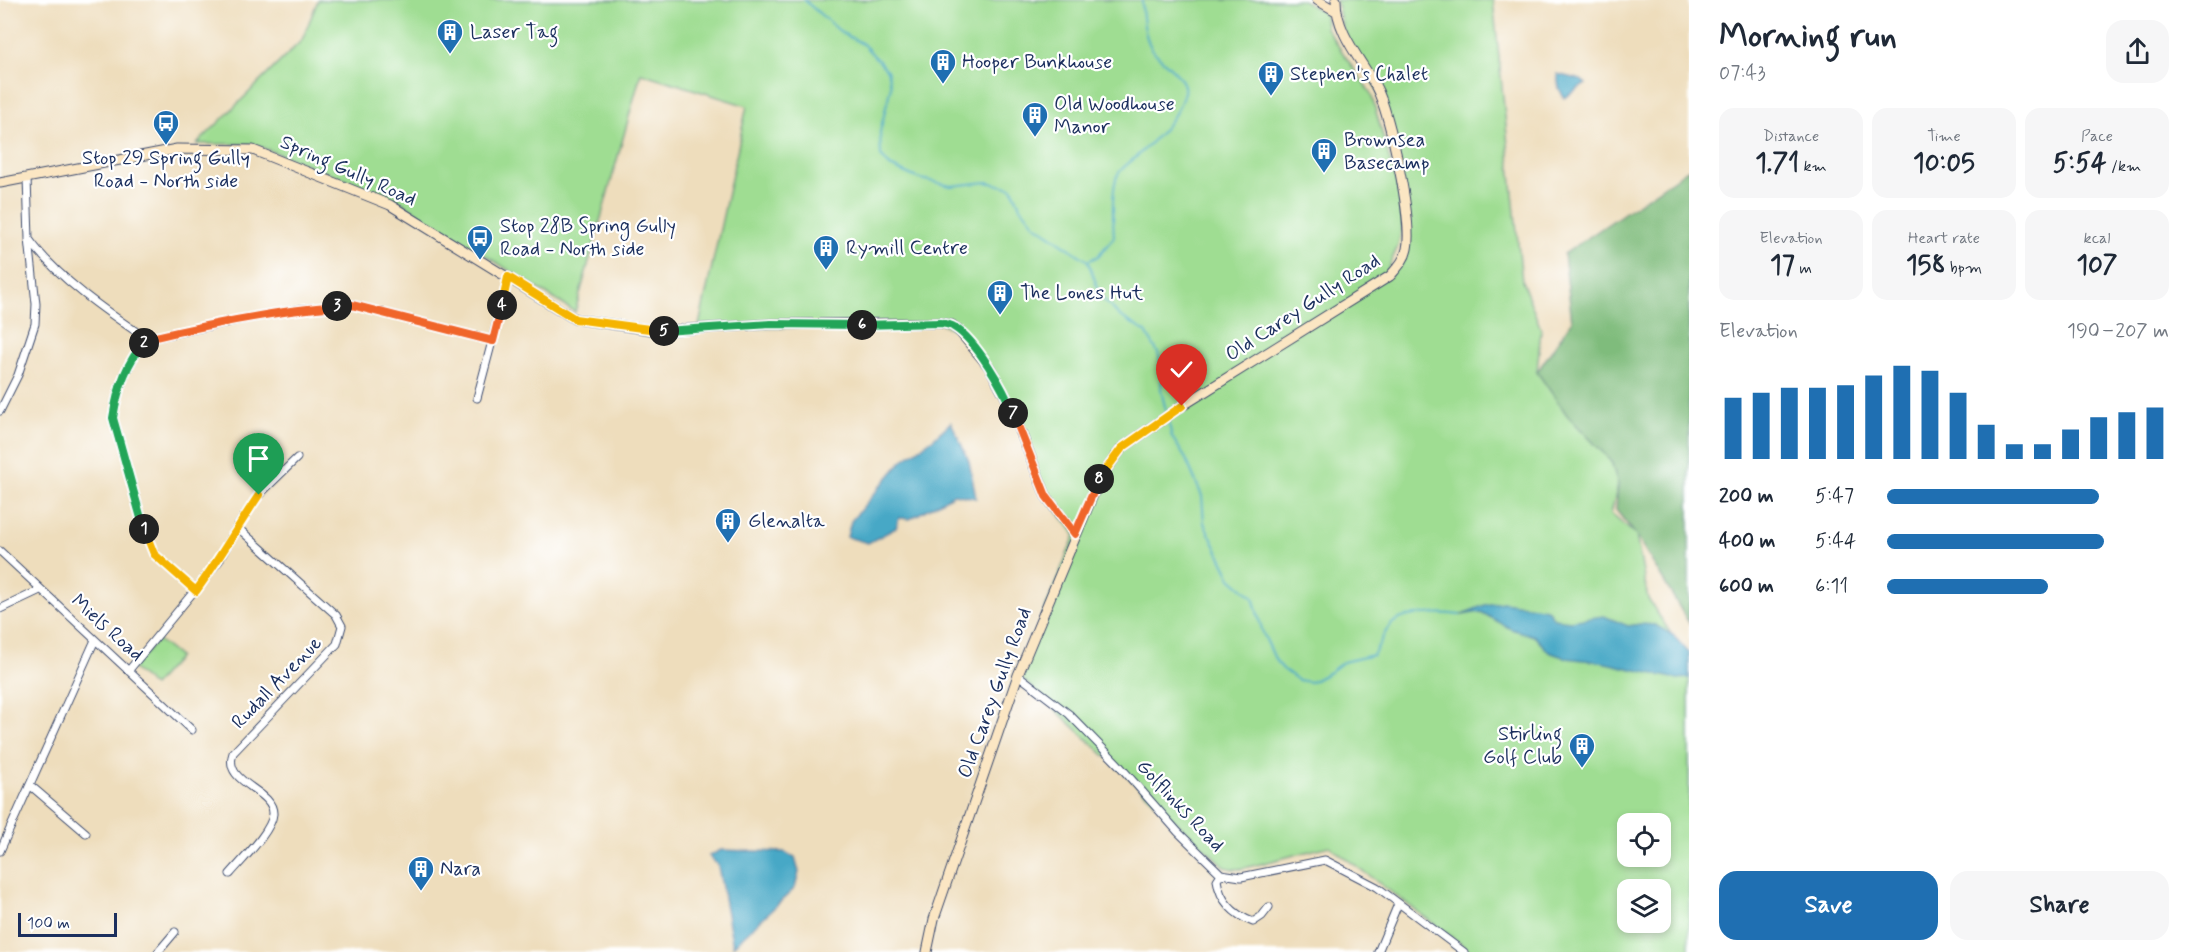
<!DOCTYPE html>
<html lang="en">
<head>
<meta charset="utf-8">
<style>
	body { margin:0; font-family:Mynerve,sans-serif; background:#f6f6f7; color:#1f2937; height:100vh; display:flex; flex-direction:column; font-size:22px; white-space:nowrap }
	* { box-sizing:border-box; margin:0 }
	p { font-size:20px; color:#747a83 }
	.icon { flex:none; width:33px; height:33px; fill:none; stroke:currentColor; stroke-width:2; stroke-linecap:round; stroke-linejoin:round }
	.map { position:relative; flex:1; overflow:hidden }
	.drawer { display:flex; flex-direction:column; background:#fff; width:510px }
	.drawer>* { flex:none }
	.controls { position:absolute; left:1617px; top:813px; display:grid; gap:12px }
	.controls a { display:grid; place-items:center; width:54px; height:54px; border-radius:12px; background:#fff; box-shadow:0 3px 9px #0003; font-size:30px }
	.scale { position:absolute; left:18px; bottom:15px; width:99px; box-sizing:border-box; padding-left:6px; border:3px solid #1b2f5e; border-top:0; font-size:16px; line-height:21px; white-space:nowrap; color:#1b2f5e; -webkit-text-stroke:4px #fff; paint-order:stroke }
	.pin { position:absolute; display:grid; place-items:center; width:51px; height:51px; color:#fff; margin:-62px -26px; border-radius:50% 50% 50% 0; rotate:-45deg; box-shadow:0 0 6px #0007 }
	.pin .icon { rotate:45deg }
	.km { position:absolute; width:30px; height:30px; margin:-15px; border-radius:50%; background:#222; color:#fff; font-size:16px; line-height:30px; text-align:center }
	.round { display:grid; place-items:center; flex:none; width:63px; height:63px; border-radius:18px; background:#f6f6f7 }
	.head { display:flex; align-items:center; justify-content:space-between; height:102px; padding:0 30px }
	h1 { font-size:33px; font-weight:700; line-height:45px }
	.figures { display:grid; grid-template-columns:repeat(3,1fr); gap:9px; height:102px; padding:6px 30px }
	.figures div { display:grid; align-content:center; border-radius:15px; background:#f6f6f7; text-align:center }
	.figures b { font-size:26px; font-weight:700 }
	.figures small { font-size:16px; font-weight:400 }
	.figures p { font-size:16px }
	.chart { height:168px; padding:12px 30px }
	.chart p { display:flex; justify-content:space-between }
	.chart svg { width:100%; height:108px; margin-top:6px; stroke:#1f6fb2; stroke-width:6 }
	.cta { display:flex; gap:12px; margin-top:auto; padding:12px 30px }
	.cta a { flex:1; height:69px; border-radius:18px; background:#1f6fb2; color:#fff; font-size:24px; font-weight:700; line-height:69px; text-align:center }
	.cta a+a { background:#f6f6f7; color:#1f2937 }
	ul { padding:0 30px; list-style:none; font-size:20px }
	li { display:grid; grid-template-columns:96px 72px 1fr; align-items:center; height:45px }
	li i { height:15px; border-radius:8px; background:#1f6fb2 }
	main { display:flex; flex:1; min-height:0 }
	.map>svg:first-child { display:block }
	.green { fill:#9fdd92; stroke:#5d8678; stroke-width:1.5; fill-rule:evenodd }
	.forest { fill:#7fbc7c; stroke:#4d766d; stroke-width:1.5 }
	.water { fill:#46a8c6; stroke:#306c92; stroke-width:1.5 }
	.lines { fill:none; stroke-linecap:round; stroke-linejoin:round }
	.stream { stroke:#46a8c6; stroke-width:2 }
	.street-casing { stroke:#3b496c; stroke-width:9 }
	.secondary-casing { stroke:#3b496c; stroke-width:11 }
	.street { stroke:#fff; stroke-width:7 }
	.secondary { stroke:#fbe6c3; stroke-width:9 }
	.split-1-casing { stroke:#fff; stroke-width:12 }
	.split-2-casing { stroke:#fff; stroke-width:12 }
	.split-3-casing { stroke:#fff; stroke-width:12 }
	.split-4-casing { stroke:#fff; stroke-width:12 }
	.split-5-casing { stroke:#fff; stroke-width:12 }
	.split-6-casing { stroke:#fff; stroke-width:12 }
	.split-7-casing { stroke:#fff; stroke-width:12 }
	.split-8-casing { stroke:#fff; stroke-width:12 }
	.split-9-casing { stroke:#fff; stroke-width:12 }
	.split-1 { stroke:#f5b400; stroke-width:8 }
	.split-2 { stroke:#22a559; stroke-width:8 }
	.split-3 { stroke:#f0652b; stroke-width:8 }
	.split-4 { stroke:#f0652b; stroke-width:8 }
	.split-5 { stroke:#f5b400; stroke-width:8 }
	.split-6 { stroke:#22a559; stroke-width:8 }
	.split-7 { stroke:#22a559; stroke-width:8 }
	.split-8 { stroke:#f0652b; stroke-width:8 }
	.split-9 { stroke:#f5b400; stroke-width:8 }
	.labels { text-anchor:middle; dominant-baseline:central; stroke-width:4.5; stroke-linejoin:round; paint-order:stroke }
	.poi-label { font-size:20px; fill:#1b2f5e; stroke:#fff; text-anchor:start }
	.street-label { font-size:20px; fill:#1b2f5e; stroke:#fff }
</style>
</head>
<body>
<main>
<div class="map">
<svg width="1689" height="952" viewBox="0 0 1689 952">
	<rect width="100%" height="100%" fill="#fff"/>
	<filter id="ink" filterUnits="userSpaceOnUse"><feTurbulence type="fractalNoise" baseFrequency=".0167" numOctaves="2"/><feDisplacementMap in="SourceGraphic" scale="12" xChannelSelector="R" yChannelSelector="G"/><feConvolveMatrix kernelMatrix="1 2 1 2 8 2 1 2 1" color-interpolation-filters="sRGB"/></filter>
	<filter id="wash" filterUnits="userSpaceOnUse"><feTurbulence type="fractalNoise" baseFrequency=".008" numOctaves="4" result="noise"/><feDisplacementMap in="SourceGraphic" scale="24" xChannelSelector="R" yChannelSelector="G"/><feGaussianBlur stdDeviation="1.35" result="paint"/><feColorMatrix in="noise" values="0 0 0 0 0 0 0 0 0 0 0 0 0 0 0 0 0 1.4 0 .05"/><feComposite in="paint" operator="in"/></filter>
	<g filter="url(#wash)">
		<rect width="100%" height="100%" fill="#eeddbc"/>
		<path class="green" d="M318,0h985l22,14 1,14 45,66 34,120 -7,32 -14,31 6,-1 17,-26 -1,-42 -29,-119 -33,-55 -8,-34h157l29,281 19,48 -4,43 74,89 7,23 -7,30 25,21 12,64 41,62v291h-217l-143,-106 -88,23h-8l-8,-2 -207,-192 57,-140 -29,-39 -36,-91 -50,-73 -20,-9 -242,7 49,-224 -106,-33 -66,239 -179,-113 -143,-55h-56l105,-104zM1628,824h32v32h-32zM1628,890h32v32h-32z
			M158,640l21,17 -26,29 -21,-18z"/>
		<path class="forest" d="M1689,169v454l-53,-88 -20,-25 2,-26 -7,-23 -44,-46 -30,-43 35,-51 -8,-67z"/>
		<path class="water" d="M1557,74l24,6 5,4 -22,14 -5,-10z
			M951,422l18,39 7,37 -22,-4 -44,25 -11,-1 -3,10 -28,15 -21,-6 4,-16 51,-60 32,-23z
			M1503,602l44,7 7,10 16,2 34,-5 24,10 12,-2 15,1 18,10 16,18v25l-12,1 -76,-17 -35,-4 -17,-6 -15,-16 -23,-7 -30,-17 -21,3 25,-10z
			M721,850l64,2 10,6 4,14 -4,16 -62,58 -15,-80 -9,-10z"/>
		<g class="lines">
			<path class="stream" d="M804,0l38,33 21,11 24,26 4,16 -11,46 1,24 9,10 27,12 34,8 36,-4 25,6 8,18 15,19 53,36 13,36 19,19 26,16 12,21 4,15 -1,22 6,25
				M1088,261l10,-5 16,-19c-1,-15 -3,-50 4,-63 4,-6 12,-12 17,-16 19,-18 43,-39 49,-66 4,-15 -25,-32 -32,-43 -8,-12 -10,-35 -10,-49
				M1168,420l4,17 14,22 16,37 2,27 27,55 22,19 10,36 13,28 7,8 15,11 13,2 19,-10 13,-10 30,-7c6,-9 10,-21 17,-29 11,-15 53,-13 70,-11"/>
		</g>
	</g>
	<g filter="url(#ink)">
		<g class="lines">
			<g class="street-casing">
				<path id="street" d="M29,239c28,39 78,73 118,100l100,-21 54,-9 52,-4 140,36
					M147,339c-19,22 -30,50 -34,79l32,114 9,22 42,37
					M477,398l32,-121
					M0,411l18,-36 17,-51 1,-20 -7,-65 -2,-61
					M0,551l192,179
					M0,609l40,-19
					M129,670l90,-109 18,-34 22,-32 38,-37
					M1018,675l51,39 49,50 60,68 43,42 20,3 84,-17 52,27 87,65
					M31,786l55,47
					M0,851l95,-211
					M230,874c11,-13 42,-43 43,-60 1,-25 -51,-30 -40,-61l104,-109 5,-18 -6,-11 -99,-88
					M1221,874l-4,6c3,21 17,35 36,42l9,-6 7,-9
					M158,952l17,-20
					M1378,952l20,-48"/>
			</g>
			<g class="secondary-casing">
				<path id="secondary" d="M1317,0l19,11
					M0,183l177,-34 76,1 137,55 185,114 83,12 112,-7 170,-1 12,2 8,7 30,36 20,37 36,91 29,39
					M927,952l7,-33 84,-244 82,-197 22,-30 60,-42 208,-130c7,-8 15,-16 17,-27 6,-27 -17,-137 -31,-162 -15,-28 -40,-54 -40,-87"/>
			</g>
			<use href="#street" class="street"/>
			<use href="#secondary" class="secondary"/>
		</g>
	</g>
	<g class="lines" filter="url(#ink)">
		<g class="split-1-casing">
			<path id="split-1" d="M144,529l10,25 42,37c23,-31 41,-64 63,-96"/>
		</g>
		<g class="split-2-casing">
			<path id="split-2" d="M144,529l-31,-111c4,-26 13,-55 31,-75"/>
		</g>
		<g class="split-3-casing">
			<path id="split-3" d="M144,343l3,-4c63,-15 126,-28 190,-33"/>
		</g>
		<g class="split-4-casing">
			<path id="split-4" d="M337,306l15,-1 141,36 9,-36"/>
		</g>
		<g class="split-5-casing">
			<path id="split-5" d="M502,305l6,-28 67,42 89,12"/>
		</g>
		<g class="split-6-casing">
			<path id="split-6" d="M664,331l107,-7 91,1"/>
		</g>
		<g class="split-7-casing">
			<path id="split-7" d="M862,325l78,-2c5,1 10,1 14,4 22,13 50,62 59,86"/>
		</g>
		<g class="split-8-casing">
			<path id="split-8" d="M1013,413l33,83 29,38 24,-55"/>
		</g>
		<g class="split-9-casing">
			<path id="split-9" d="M1099,479l23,-31 60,-42"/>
		</g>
		<use href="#split-1" class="split-1"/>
		<use href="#split-2" class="split-2"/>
		<use href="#split-3" class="split-3"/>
		<use href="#split-4" class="split-4"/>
		<use href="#split-5" class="split-5"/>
		<use href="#split-6" class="split-6"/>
		<use href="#split-7" class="split-7"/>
		<use href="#split-8" class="split-8"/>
		<use href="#split-9" class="split-9"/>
	</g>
	<defs>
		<g id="building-pin" transform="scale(1.35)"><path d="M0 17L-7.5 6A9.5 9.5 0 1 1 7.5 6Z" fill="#1f6fb2" stroke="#fff"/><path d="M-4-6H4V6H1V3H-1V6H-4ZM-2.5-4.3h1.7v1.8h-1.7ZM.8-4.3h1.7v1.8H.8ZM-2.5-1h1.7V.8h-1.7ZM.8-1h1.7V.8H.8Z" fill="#fff"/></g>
		<g id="bus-pin" transform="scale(1.35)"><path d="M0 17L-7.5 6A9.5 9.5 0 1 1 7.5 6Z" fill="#1f6fb2" stroke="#fff"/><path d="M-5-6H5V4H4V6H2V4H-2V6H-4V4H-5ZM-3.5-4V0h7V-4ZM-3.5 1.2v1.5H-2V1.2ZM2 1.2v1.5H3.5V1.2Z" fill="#fff"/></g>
	</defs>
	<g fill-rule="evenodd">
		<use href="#building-pin" x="450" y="32"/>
		<use href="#building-pin" x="943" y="62"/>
		<use href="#building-pin" x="1271" y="74"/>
		<use href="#building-pin" x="1035" y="115"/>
		<use href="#bus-pin" x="166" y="123"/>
		<use href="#building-pin" x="1324" y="151"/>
		<use href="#bus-pin" x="480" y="238"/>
		<use href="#building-pin" x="826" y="248"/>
		<use href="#building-pin" x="1000" y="293"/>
		<use href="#building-pin" x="728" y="521"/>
		<use href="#building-pin" x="1582" y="746"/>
		<use href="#building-pin" x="421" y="869"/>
	</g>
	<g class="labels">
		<g class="poi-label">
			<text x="470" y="32">Laser Tag</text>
			<text x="962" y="62">Hooper Bunkhouse</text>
			<text x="1290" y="74">Stephen's Chalet</text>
			<text x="1054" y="104">Old Woodhouse<tspan x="1054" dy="23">Manor</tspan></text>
			<text x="1344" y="140">Brownsea<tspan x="1344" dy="23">Basecamp</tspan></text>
			<text x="166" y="158" text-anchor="middle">Stop 29 Spring Gully<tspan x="166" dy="23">Road - North side</tspan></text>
			<text x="500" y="226">Stop 28B Spring Gully<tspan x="500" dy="23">Road - North side</tspan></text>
			<text x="846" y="248">Rymill Centre</text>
			<text x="1020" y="293">The Lones Hut</text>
			<text x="748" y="521">Glenalta</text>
			<text x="1562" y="734" text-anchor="end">Stirling<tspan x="1562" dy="23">Golf Club</tspan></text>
			<text x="440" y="869">Nara</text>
		</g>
		<g class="street-label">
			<text transform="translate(348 171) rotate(24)">Spring Gully Road</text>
			<text transform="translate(1303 308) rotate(-33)">Old Carey Gully Road</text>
			<text transform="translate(107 628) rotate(42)">Miels Road</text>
			<text transform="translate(277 683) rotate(-46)">Rudall Avenue</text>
			<text transform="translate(995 693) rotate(-70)">Old Carey Gully Road</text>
			<text transform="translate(1180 806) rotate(47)">Golflinks Road</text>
		</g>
	</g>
</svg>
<div class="controls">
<a><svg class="icon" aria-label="locate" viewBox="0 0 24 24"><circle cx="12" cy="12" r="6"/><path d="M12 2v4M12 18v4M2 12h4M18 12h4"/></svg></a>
<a><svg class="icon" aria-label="layers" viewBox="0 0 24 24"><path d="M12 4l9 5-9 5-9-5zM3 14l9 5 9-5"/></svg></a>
</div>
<div class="scale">100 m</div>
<div class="pin" style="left:259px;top:495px;background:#1e9e55"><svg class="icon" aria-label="arrive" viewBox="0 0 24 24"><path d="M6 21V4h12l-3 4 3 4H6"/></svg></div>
<div class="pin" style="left:1182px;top:406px;background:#d93025"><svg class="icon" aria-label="check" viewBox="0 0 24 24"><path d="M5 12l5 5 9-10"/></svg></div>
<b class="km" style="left:144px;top:529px">1</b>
<b class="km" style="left:144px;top:343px">2</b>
<b class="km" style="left:337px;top:306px">3</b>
<b class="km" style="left:502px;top:305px">4</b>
<b class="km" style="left:664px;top:331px">5</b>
<b class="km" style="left:862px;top:325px">6</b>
<b class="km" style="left:1013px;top:413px">7</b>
<b class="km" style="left:1099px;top:479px">8</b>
</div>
<section class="drawer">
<div class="head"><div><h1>Morning run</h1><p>07:43</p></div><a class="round"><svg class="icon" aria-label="share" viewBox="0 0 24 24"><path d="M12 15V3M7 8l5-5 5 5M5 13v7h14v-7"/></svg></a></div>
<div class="figures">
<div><p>Distance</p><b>1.71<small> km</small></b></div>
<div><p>Time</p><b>10:05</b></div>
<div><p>Pace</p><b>5:54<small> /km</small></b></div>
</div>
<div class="figures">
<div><p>Elevation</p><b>17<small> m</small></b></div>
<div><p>Heart rate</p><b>158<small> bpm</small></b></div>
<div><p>kcal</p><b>107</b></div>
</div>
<div class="chart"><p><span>Elevation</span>190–207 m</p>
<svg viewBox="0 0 160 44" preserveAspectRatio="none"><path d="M5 44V19M15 44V17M25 44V15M35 44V15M45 44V14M55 44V10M65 44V6M75 44V8M85 44V17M95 44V30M105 44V38M115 44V38M125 44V32M135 44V27M145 44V25M155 44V23"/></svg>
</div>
<ul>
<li><b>200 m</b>5:47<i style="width:75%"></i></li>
<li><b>400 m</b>5:44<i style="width:77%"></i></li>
<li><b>600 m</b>6:11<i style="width:57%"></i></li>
</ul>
<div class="cta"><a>Save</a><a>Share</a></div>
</section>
</main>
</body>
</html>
